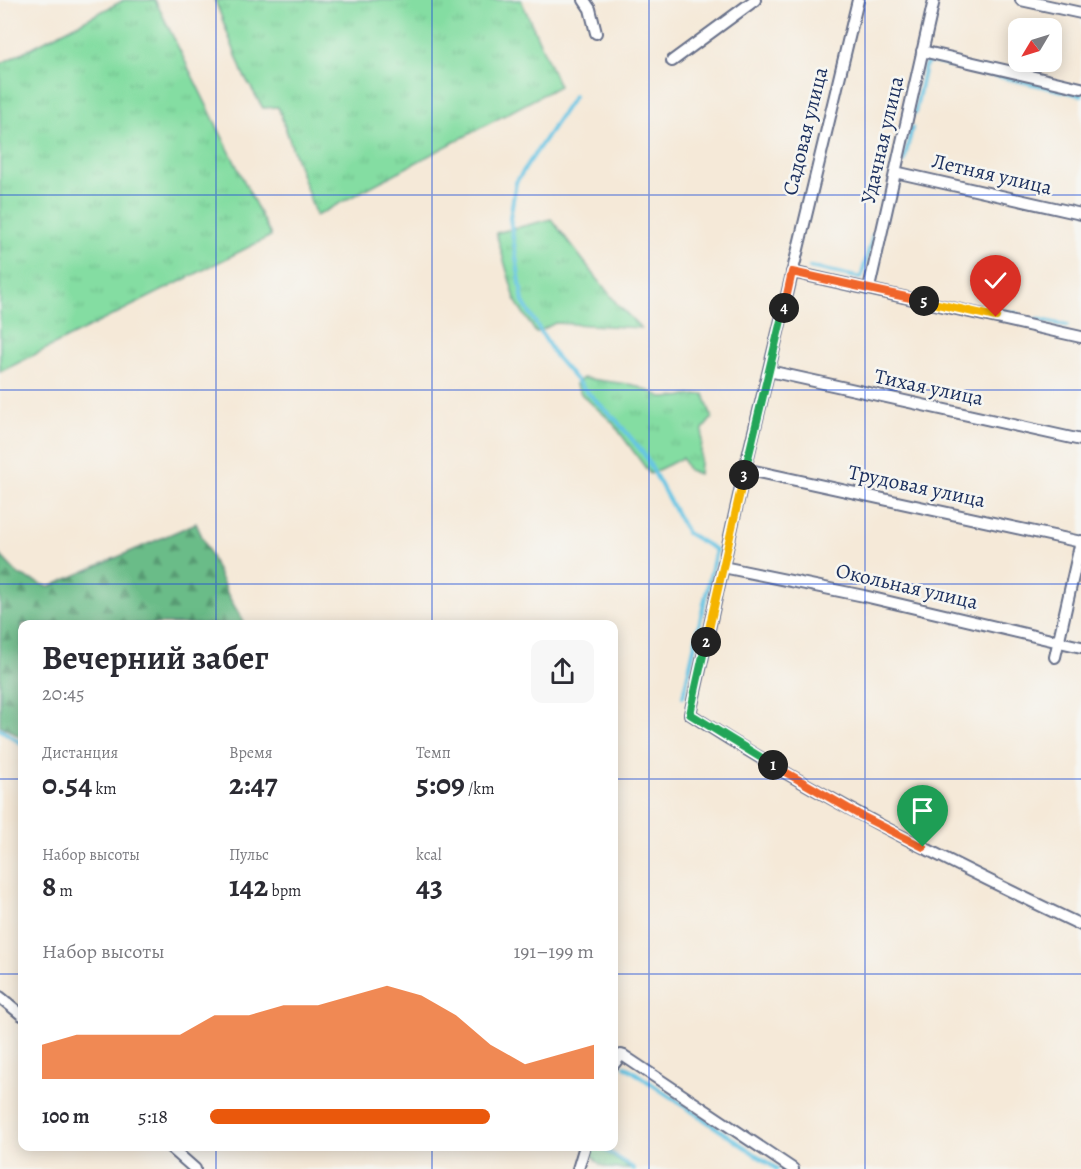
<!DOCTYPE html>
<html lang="ru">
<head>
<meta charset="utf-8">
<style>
	body { margin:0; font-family:Alegreya,serif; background:#f7f7f7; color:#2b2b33; height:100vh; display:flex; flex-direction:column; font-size:22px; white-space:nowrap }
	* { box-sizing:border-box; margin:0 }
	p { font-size:20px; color:#7c7c81 }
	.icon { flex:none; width:33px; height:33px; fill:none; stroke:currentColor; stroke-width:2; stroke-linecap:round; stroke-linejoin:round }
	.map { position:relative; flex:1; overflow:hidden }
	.drawer { position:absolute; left:18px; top:620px; width:600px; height:531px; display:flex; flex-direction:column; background:#fff; border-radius:12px; box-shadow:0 3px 15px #0003 }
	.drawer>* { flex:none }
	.needle { width:39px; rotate:232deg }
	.buttons { position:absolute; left:1008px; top:18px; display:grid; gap:12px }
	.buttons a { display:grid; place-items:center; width:54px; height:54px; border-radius:12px; background:#fff; box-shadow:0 3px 15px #0003; font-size:30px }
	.pin { position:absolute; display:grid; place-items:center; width:51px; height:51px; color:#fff; margin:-62px -26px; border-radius:50% 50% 50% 0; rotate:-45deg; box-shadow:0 0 6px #0007 }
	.pin .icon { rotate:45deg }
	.km { position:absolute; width:30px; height:30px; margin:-15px; border-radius:50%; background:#222; color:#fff; font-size:16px; line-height:30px; text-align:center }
	.round { display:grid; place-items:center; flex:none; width:63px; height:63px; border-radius:12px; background:#f7f7f7 }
	.head { display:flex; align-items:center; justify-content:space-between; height:102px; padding:0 24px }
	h1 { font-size:33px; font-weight:700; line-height:45px }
	.stats { display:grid; grid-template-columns:repeat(3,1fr); gap:9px; height:102px; padding:6px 24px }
	.stats div { display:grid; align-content:center }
	.stats b { font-size:30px; font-weight:700 }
	.stats small { font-size:16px; font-weight:400 }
	.stats p { font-size:16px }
	.chart { height:168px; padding:12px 24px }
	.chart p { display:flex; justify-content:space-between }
	.chart svg { width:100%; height:108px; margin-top:6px; fill:#ea580c; opacity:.7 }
	ul { padding:0 24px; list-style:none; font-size:20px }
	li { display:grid; grid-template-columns:96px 72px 1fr; align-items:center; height:45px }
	li i { height:15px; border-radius:8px; background:#ea580c }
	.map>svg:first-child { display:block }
	.grass { fill:url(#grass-tufts); stroke:#508680; stroke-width:1.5 }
	.forest { fill:url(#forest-firs); stroke:#437673; stroke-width:1.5 }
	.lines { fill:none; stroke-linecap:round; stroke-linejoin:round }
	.stream { stroke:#66c5e4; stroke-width:4 }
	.street-casing { stroke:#677089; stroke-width:14 }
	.street { stroke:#fff; stroke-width:10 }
	.split-1-casing { stroke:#fff; stroke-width:12 }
	.split-2-casing { stroke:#fff; stroke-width:12 }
	.split-3-casing { stroke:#fff; stroke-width:12 }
	.split-4-casing { stroke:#fff; stroke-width:12 }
	.split-5-casing { stroke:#fff; stroke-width:12 }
	.split-6-casing { stroke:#fff; stroke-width:12 }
	.split-1 { stroke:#f0652b; stroke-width:8 }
	.split-2 { stroke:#22a559; stroke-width:8 }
	.split-3 { stroke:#f5b400; stroke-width:8 }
	.split-4 { stroke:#22a559; stroke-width:8 }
	.split-5 { stroke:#f0652b; stroke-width:8 }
	.split-6 { stroke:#f5b400; stroke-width:8 }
	.grid { fill:none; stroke:#1d4ed8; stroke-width:1.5; stroke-opacity:0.55 }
	.labels { text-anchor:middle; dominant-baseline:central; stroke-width:5; stroke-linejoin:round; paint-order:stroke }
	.street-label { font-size:21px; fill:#1b2f5e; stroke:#f6f6f2 }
</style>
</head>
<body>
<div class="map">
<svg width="1081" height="1169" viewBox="0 0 1081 1169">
	<defs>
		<pattern id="grass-tufts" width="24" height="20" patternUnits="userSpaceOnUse" patternTransform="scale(1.5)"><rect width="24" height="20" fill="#84dda2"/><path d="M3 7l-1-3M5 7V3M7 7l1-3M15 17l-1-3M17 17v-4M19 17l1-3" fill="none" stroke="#71be8e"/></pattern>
		<pattern id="forest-firs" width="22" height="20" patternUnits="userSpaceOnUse" patternTransform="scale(1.5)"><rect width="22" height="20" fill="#6bbc88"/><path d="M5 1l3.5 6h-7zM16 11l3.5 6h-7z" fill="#579972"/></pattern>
	</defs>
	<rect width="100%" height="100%" fill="#f6f6f2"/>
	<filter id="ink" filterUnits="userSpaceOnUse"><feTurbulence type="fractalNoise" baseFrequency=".0167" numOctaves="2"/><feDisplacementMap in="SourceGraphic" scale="12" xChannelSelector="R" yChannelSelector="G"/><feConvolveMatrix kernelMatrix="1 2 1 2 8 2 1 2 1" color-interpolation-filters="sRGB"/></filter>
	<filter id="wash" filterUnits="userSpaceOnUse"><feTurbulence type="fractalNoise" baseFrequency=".008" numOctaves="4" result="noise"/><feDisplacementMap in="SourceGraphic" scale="24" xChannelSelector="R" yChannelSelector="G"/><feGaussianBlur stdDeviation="1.35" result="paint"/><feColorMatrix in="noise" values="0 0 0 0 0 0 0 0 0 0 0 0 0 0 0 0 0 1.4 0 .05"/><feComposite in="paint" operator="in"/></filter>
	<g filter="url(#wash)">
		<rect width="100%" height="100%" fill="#f5e9d8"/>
		<path class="grass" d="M124,0h31l116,236 -271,136v-308z
			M215,0h306l38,86 -243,130 -38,-109 -15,1 -20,-34z
			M551,219l66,85 24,24 -86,-5 -19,10 -20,-31 -20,-69z
			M583,378l51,7 31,13 39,-4 8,24 -9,11 -4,45 -11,-4 -6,-12 -32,16 -38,-52 -30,-27 -7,-11z
			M591,1146h6l33,23c-24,0 -32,0 -41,-20z"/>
		<path class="forest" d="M196,523l33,74 16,27h-223v114l-22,-13v-170l19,20 30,12z"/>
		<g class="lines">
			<path class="stream" d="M574,96l-58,86 -6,36 13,84 33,55 30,34 31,30 27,33 43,79 29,17 -33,147
				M915,113l10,-47 5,-5 151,34
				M904,162l8,-34
				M810,267l51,11 12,-43
				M987,307l30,7
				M1037,319l30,7
				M0,729l22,15
				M625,1066l152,103
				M600,1146l34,23"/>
		</g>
	</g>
	<g filter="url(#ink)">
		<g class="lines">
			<g class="street-casing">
				<path id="street" d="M584,0l6,9 6,24
					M858,0l-113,469 -55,245c124,81 257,147 391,211
					M1021,0l60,13
					M922,51l159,37
					M672,61l83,-61
					M895,172l186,42
					M792,272l289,65
					M869,288l65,-288
					M769,371l312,69
					M745,469l336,73
					M723,567l141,29 217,51
					M1055,657l26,-116
					M0,997l22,18
					M614,1064l7,-9 3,1 169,113
					M169,1146l26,23
					M578,1169l7,-23"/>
			</g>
			<use href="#street" class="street"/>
		</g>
	</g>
	<g class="lines" filter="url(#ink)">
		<g class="split-1-casing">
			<path id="split-1" d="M773,765l85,49 65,33"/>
		</g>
		<g class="split-2-casing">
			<path id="split-2" d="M706,642l-16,72 83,51"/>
		</g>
		<g class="split-3-casing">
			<path id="split-3" d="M706,642l38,-167"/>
		</g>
		<g class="split-4-casing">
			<path id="split-4" d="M744,475l40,-167"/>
		</g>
		<g class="split-5-casing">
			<path id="split-5" d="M784,308l8,-36 132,29"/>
		</g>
		<g class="split-6-casing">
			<path id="split-6" d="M924,301l72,16"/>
		</g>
		<use href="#split-1" class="split-1"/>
		<use href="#split-2" class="split-2"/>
		<use href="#split-3" class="split-3"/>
		<use href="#split-4" class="split-4"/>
		<use href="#split-5" class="split-5"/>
		<use href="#split-6" class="split-6"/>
	</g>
	<path class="grid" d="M216,0v624M432,0v624M649,0v1169M865,0v1169M0,195h1081M0,390h1081M0,584h1081M0,779h22M614,779h467M0,974h22M614,974h467M216,1146v23M432,1146v23"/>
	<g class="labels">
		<g class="street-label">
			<text transform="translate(805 131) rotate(-76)">Садовая улица</text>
			<text transform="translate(882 140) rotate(-77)">Удачная улица</text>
			<text transform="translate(992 174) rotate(13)">Летняя улица</text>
			<text transform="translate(929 387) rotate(12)">Тихая улица</text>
			<text transform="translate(917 486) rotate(12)">Трудовая улица</text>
			<text transform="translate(907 586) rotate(13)">Окольная улица</text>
		</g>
	</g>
</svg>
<div class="buttons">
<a><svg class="needle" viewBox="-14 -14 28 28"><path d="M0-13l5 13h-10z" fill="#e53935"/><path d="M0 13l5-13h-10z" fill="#7c7c81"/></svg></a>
</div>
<div class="pin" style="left:923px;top:847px;background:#1e9e55"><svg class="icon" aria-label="arrive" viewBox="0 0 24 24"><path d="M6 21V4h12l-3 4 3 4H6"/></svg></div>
<div class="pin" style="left:996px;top:317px;background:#d93025"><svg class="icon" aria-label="check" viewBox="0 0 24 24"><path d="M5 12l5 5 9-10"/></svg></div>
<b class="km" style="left:773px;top:765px">1</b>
<b class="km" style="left:706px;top:642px">2</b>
<b class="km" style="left:744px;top:475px">3</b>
<b class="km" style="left:784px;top:308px">4</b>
<b class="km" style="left:924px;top:301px">5</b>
<section class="drawer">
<div class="head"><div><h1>Вечерний забег</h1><p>20:45</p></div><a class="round"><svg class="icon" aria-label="share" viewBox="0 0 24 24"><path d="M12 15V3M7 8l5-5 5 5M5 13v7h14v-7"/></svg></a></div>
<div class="stats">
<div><p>Дистанция</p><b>0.54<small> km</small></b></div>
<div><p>Время</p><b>2:47</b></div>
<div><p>Темп</p><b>5:09<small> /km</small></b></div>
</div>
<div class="stats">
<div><p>Набор высоты</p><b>8<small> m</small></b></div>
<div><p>Пульс</p><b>142<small> bpm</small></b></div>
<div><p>kcal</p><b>43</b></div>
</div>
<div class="chart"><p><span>Набор высоты</span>191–199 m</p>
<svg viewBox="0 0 160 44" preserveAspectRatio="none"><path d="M0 44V30L10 26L20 26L30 26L40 26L50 18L60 18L70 14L80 14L90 10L100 6L110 10L120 18L130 30L140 38L150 34L160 30V44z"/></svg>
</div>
<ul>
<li><b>100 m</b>5:18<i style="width:73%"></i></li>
</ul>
</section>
</div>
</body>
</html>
